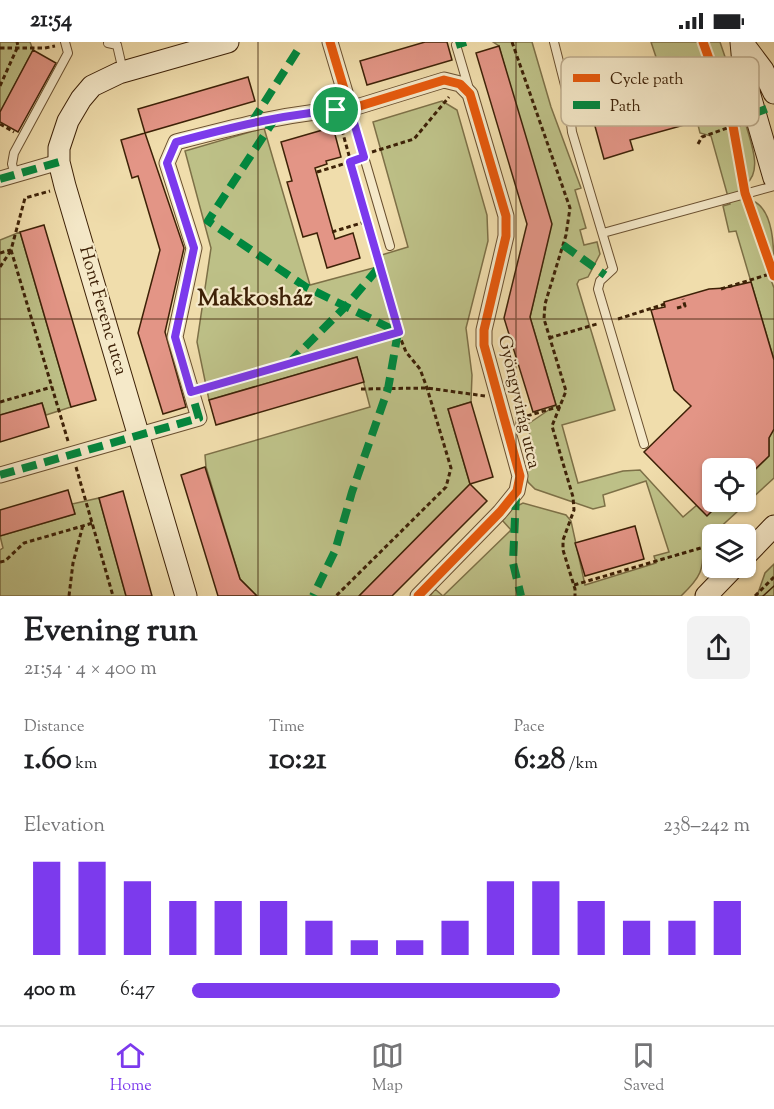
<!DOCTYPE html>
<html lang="en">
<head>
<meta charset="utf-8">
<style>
	body { margin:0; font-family:"Sorts Mill Goudy",serif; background:#f2f2f2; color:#202124; height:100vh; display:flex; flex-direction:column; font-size:22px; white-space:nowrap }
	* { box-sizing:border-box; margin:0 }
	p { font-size:20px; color:#757577 }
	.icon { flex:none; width:33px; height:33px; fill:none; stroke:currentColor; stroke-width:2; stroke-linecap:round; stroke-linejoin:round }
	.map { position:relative; height:554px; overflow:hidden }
	.details { display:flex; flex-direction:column; background:#fff; flex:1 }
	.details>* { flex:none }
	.fabs { position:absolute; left:702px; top:416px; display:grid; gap:12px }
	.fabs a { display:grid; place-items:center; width:54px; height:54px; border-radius:9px; background:#fff; box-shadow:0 2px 4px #0004; font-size:30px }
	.pin { position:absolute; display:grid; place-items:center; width:51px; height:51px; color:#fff; margin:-26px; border:3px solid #fff; border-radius:50%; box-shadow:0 2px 6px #0007 }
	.round { display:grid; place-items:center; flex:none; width:63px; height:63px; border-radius:9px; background:#f2f2f2 }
	.headline { display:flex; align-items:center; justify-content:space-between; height:102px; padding:0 24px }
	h1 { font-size:33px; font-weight:700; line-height:45px }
	.stats { display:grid; grid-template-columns:repeat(3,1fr); gap:9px; height:102px; padding:6px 24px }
	.stats div { display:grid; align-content:center }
	.stats b { font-size:30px; font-weight:700 }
	.stats small { font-size:16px; font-weight:400 }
	.stats p { font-size:16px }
	.chart { height:168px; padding:12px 24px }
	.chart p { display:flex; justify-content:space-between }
	.chart svg { width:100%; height:108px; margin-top:6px; stroke:#7c3aed; stroke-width:6 }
	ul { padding:0 24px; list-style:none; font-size:20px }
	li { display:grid; grid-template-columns:96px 72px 1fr; align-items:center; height:45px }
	li i { height:15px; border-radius:8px; background:#7c3aed }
	.status { display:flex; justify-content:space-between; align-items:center; height:42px; padding:0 30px; background:#fff; direction:ltr }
	.status svg { height:16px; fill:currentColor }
	.dock { display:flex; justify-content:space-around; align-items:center; height:84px; border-top:2px solid #e0e0e0; background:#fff; font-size:16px; color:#757577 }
	.dock a { display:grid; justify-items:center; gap:3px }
	.dock .active { color:#7c3aed }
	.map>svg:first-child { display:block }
	.green { fill:#bdc087; stroke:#7d7047; stroke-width:1.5 }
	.building { fill:#e39586; stroke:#3d2107; stroke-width:1.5 }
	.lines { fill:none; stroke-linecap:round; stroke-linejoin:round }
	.lane-casing { stroke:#6a5030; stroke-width:10 }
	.street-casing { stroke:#6a5030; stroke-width:17 }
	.secondary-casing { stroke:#3d2107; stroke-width:23 }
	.path { stroke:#3d2107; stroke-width:3; stroke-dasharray:4.5 3; stroke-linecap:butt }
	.lane { stroke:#f5e9c9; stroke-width:8 }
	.street { stroke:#f5e9c9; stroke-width:15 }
	.secondary { stroke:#f5e9c9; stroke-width:21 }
	.tram { stroke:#3d2107; stroke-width:1.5 }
	.quiet { stroke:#00873e; stroke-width:8; stroke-dasharray:15 8; stroke-linecap:butt }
	.cycleway-casing { stroke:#f5e9c9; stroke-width:13 }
	.cycleway { stroke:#e8590c; stroke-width:9 }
	.route-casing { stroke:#fff; stroke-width:12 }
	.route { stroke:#7c3aed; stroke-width:8 }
	.grid { fill:none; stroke:#3d2107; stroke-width:1.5; stroke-opacity:0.55 }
	.labels { text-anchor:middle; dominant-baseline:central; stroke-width:4.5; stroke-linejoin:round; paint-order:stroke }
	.street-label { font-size:18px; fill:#3d2107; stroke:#f5e9c9 }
	.district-label { font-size:24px; font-weight:bold; fill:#3d2107; stroke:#f5e9c9 }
	.key { fill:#f5e9c9; stroke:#bead8f; stroke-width:1.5 }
	.key-label { font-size:16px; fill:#3d2107 }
</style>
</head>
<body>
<div class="status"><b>21:54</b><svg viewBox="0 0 49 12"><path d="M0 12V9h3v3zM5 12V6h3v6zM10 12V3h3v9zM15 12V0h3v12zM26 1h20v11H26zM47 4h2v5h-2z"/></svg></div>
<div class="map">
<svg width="774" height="554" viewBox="0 0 774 554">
	<rect width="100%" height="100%" fill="#f0ddac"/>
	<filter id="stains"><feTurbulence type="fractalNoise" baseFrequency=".00333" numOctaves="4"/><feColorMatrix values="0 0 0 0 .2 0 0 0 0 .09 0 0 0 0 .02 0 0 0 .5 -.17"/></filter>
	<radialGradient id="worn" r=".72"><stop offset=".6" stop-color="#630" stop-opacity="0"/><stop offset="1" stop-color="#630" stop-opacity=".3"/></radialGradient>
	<path class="green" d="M0,0h30l3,8 -33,62z
		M493,0h39l19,65 30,81 -6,2 11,38 -6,2 4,15 13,-3 3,12 -12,23 -9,3 -2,4 38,126 -53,15 16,58 45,-12 17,-1 43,47 14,-12 10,10 15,-14h24v-22l23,-23v-18l5,-9v49l-71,65c1,27 -2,34 -22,53h-251l5,-7 8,7 68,-66 -9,-10 11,-12 10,-5 43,12 5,6 14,64 71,-22 -2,-7 15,-4 -23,-71 -43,14 2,11 -12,3 -58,-20 -7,-7 -3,-12 10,-3 -7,-43 28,-19 -26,-88 20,-87 -51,-184z
		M651,0h49l25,70 23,105 26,71v72l-38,-129 -7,1 -6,-26 7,-2 -19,-68 -11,-3 -3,-12 9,-3 -13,-48 -30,8z
		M708,0h12l23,68 -4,4 -7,-4z
		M442,59l15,9 30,105 1,26 -22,87 6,47 -1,27 -23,7 22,75 -111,112h-102l-17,-17 -34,-112 -1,-12 165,-48 -13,-50 -148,43 -12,-58 14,-94 -26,-97 79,-23 46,157 67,-18 -2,-10 33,-10 -35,-125z
		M745,79c4,18 19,49 1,63l-9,-55z
		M753,159c21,9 21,48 21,69l-23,-68z
		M20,190l51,175 -25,8 -4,-12 -42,12v-175z
		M99,456l27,98h-126v-46l3,-2 -3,-12 75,-22 -3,-10z
		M774,522v32h-17l8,-23z"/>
	<path class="building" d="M425,0h22l5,18 -85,25 -7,-24z
		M499,4l53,178 -22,93 26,88 -23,7 -29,-94 23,-94 -51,-171z
		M33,8l23,13 -38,69 -18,-10v-10z
		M693,27l13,50 -76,21 3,10 -29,9 -14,-51 75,-21 -2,-9z
		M248,35l7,24 -110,32 -7,-24z
		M333,85l8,30 -15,4 1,3 -12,4 20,71 18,-6 7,25 -33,10 -10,-35 -14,4 -16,-55 5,-1 -11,-39z
		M145,91l39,115 -19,84 21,75 -23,7 -25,-81 22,-83 -22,-74 -6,2 -11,-38z
		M44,183l52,175 -25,7 -51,-175z
		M751,240l23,78v69l-5,9v18l-23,22v-10h-34v33h10l-15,15 -63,-64 47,-46 -17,-16 -23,-80 14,-3 -1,-5 45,-13 16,-1z
		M357,315l7,25 -148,43 -7,-25z
		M471,360l22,75 -23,7 -22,-75z
		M42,361l7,24 -49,15v-27z
		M205,425l35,112 17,17h-39l-37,-121z
		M470,442l17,17 -95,95h-33z
		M68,448l7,24 -75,22v-26z
		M123,449l29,105h-26l-27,-98z
		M635,484l9,33 -59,17 -10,-33z"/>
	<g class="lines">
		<g class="lane-casing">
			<path id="lane" d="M554,0l14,55 4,35 41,137 -13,12 -2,8 46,155
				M108,1l9,2 6,26
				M456,3l13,44
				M350,67l40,137
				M15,133l-3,-11 2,-11 54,-100 -3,-11
				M603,191l171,-47"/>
		</g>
		<g class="street-casing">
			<path id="street" d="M330,0l20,67 94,-29 16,4 10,10 36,122v20l-22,94v15l36,131 -3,15 -17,21 -82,84
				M0,137l59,-17
				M0,433l199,-57 -24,-81 19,-89 -27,-85 9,-21c58,-15 114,-30 174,-33"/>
		</g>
		<g class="secondary-casing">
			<path id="secondary" d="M741,0l3,33 30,103
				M742,0l21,28 11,23
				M746,513l28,-29
				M186,554l-121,-410 -6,-24v-14l9,-27 13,-22 11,-13 27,-13 109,-31
				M706,554l28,-29"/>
		</g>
		<path class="path" d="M512,0l58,166 -4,27 -21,69 -1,15 22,72 -14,35 21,71 1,13 -11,30v10l12,39v7
			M0,6h45l10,-2
			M0,44l18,-40 -1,-4
			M340,81l58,209
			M0,82l14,8
			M698,102l4,-7 31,-11
			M372,110l42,-13 35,-42
			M317,130l33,-10
			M332,190l36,-11
			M11,208l57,191
			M0,211l11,-3 14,-52 25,-7
			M0,225l10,-15
			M721,247l52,-16
			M677,266l8,-2 -2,-7
			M618,277l47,-15
			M549,296l48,-14
			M205,346l193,-56 8,20 14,17 7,19 24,80 -5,19 -110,109
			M361,347l66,-1 58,8
			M0,360l52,-15
			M520,376l41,-12
			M76,425l37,129
			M0,520l5,-1 19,-18 69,-20
			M574,543l137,-40
			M69,554l4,-33 10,-38
			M755,554l19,-19"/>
		<use href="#lane" class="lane"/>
		<use href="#street" class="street"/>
		<use href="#secondary" class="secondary"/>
		<path class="tram" d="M763,554l11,-10"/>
		<path class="quiet" d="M456,3l10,-3
			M276,75l-68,104 98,66 92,45 -10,57 -36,103 -17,59 -22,45
			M252,80l47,-74
			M731,80l43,-16
			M0,137l59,-17
			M563,203l42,30
			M289,321l58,-58 33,-39
			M0,433l199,-57 -24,-81 19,-89 -27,-85 9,-21c58,-15 114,-30 174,-33
			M516,453l-3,68 8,33"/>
		<g class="cycleway-casing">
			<path id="cycleway" d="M330,0l20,67 94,-29 16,4 10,10 36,122v20l-22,94v15l36,131 -3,15 -17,21 -82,84
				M703,0l30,84 12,67 29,83"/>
		</g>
		<use href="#cycleway" class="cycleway"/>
	</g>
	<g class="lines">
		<g class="route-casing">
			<path id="route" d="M350,67l14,48 -14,5 49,170 -208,60 -16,-55 19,-89 -27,-85 9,-21c59,-16 113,-29 174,-33z"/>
		</g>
		<use href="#route" class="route"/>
	</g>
	<path class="grid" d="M258,0v554M516,0v554M0,277h774"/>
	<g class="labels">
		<g class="street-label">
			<text transform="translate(102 269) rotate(74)">Hont Ferenc utca</text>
			<text transform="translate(518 360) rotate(77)">Gyöngyvirág utca</text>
		</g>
		<g class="district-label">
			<text x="255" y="257">Makkosház</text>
		</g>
	</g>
	<rect x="561" y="15" width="198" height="69" rx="9" class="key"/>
	<rect x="573" y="32" width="27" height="8" fill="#e8590c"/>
	<rect x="573" y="59" width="27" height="8" fill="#00873e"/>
	<g class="key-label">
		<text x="610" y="42">Cycle path</text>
		<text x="610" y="69">Path</text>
	</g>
	<rect width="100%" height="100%" filter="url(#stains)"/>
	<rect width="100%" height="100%" fill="url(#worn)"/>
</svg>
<div class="fabs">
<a><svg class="icon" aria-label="locate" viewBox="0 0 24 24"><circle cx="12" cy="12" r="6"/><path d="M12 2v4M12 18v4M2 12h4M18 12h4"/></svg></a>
<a><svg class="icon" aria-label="layers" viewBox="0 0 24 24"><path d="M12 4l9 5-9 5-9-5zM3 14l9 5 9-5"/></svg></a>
</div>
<div class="pin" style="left:336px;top:68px;background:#1e9e55"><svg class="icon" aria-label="arrive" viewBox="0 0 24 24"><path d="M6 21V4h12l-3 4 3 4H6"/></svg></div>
</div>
<section class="details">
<div class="headline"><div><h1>Evening run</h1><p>21:54 · 4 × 400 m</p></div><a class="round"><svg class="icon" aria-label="share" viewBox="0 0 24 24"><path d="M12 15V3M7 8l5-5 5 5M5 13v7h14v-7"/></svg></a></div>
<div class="stats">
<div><p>Distance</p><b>1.60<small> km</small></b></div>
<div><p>Time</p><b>10:21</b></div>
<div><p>Pace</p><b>6:28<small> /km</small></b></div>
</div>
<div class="chart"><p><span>Elevation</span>238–242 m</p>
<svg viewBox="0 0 160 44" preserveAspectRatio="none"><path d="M5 44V6M15 44V6M25 44V14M35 44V22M45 44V22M55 44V22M65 44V30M75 44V38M85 44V38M95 44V30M105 44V14M115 44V14M125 44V22M135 44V30M145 44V30M155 44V22"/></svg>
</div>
<ul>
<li><b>400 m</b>6:47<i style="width:66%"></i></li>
</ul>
</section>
<nav class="dock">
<a class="active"><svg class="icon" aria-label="home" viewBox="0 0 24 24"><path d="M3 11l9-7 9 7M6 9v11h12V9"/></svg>Home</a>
<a><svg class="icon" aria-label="map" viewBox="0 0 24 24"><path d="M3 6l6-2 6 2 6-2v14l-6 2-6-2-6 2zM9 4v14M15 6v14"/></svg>Map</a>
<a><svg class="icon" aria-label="saved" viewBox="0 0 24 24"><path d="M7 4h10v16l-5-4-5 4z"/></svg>Saved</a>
</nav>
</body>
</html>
